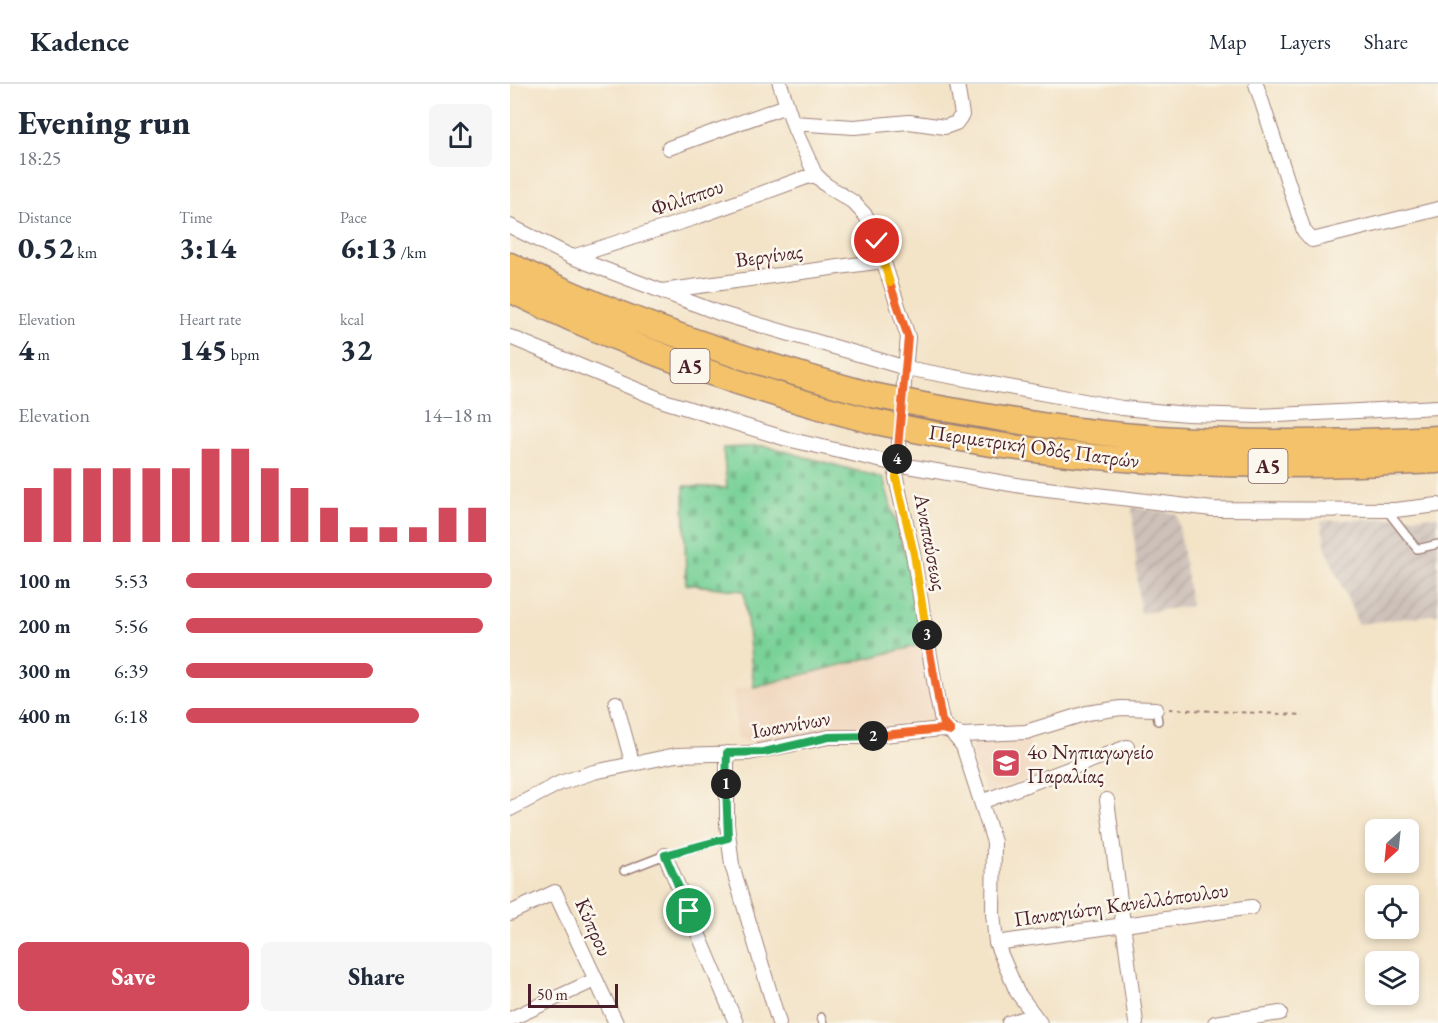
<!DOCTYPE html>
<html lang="en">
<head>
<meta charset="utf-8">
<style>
	body { margin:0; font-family:"EB Garamond",serif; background:#f6f6f7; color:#1f2937; height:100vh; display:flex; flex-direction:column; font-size:22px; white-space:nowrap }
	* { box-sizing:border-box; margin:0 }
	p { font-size:20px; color:#747a83 }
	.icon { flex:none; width:33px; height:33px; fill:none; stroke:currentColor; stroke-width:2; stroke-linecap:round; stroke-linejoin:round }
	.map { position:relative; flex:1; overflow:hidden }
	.sheet { display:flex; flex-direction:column; background:#fff; width:510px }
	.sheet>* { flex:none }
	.needle { width:39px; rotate:207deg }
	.tools { position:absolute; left:855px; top:735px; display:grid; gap:12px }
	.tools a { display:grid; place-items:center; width:54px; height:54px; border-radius:9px; background:#fff; box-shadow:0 3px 9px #0003; font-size:30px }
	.scale { position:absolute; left:18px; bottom:15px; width:90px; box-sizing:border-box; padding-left:6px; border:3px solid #4a1f2b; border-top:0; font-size:16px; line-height:21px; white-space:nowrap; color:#4a1f2b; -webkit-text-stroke:4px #fbf7ec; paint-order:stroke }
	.pin { position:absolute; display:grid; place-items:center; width:51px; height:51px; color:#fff; margin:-26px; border:3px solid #fff; border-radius:50%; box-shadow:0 2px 6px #0007 }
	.km { position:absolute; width:30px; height:30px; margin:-15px; border-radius:50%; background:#222; color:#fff; font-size:16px; line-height:30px; text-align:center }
	.round { display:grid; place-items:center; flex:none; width:63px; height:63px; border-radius:9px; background:#f6f6f7 }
	.overview { display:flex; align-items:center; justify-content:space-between; height:102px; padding:0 18px }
	h1 { font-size:33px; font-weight:800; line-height:45px }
	.metrics { display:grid; grid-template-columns:repeat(3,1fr); gap:9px; height:102px; padding:6px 18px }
	.metrics div { display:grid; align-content:center }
	.metrics b { font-size:30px; font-weight:800 }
	.metrics small { font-size:16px; font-weight:400 }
	.metrics p { font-size:16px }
	.chart { height:168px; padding:12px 18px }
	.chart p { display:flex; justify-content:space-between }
	.chart svg { width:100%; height:108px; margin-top:6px; stroke:#d1495b; stroke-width:6 }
	.primary-button { display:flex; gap:12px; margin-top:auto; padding:12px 18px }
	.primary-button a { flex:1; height:69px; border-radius:9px; background:#d1495b; color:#fff; font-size:24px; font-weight:800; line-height:69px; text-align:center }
	.primary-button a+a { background:#f6f6f7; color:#1f2937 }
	ul { padding:0 18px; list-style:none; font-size:20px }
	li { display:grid; grid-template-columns:96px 72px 1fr; align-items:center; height:45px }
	li i { height:15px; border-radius:8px; background:#d1495b }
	header { display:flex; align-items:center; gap:36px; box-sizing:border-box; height:84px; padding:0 30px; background:#fff; border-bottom:2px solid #e0e1e3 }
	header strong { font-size:28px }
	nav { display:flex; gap:33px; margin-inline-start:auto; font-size:21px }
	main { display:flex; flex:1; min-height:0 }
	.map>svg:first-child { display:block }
	.built { fill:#f0d5bc }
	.industrial { fill:url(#industrial-furrows) }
	.cemetery { fill:url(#cemetery-stones); stroke:#627862; stroke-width:1.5 }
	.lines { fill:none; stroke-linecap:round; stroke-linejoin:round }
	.lane-casing { stroke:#9e8179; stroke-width:10 }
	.street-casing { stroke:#9e8179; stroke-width:16 }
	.highway-casing { stroke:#9e8179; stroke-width:27 }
	.path { stroke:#9e8179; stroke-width:2; stroke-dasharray:4.5 4.5; stroke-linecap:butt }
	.lane { stroke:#fff; stroke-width:7 }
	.street { stroke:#fff; stroke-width:14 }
	.highway { stroke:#f3c26a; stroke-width:24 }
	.highway-bridge-casing { stroke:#9e8179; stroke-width:27; stroke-linecap:butt }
	.highway-bridge { stroke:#f3c26a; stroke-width:24 }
	.split-1-casing { stroke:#fff; stroke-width:12 }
	.split-2-casing { stroke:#fff; stroke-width:12 }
	.split-3-casing { stroke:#fff; stroke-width:12 }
	.split-4-casing { stroke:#fff; stroke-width:12 }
	.split-5-casing { stroke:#fff; stroke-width:12 }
	.split-6-casing { stroke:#fff; stroke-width:12 }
	.split-1 { stroke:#22a559; stroke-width:8 }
	.split-2 { stroke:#22a559; stroke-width:8 }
	.split-3 { stroke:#f0652b; stroke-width:8 }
	.split-4 { stroke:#f5b400; stroke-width:8 }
	.split-5 { stroke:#f0652b; stroke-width:8 }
	.split-6 { stroke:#f5b400; stroke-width:8 }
	.labels { text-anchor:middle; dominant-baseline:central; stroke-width:5; stroke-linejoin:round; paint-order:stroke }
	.shield { fill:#fbf7ec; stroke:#7f6065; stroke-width:1.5 }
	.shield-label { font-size:20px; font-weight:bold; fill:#4a1f2b }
	.street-label { font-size:21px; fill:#4a1f2b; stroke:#fbf7ec }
	.poi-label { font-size:21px; fill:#4a1f2b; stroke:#fbf7ec; text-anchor:start }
</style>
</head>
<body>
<header>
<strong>Kadence</strong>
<nav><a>Map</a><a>Layers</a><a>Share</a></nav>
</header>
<main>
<section class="sheet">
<div class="overview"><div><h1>Evening run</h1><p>18:25</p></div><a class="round"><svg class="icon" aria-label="share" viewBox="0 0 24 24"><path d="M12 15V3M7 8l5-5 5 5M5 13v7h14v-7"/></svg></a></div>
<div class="metrics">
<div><p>Distance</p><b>0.52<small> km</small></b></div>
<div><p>Time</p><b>3:14</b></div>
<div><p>Pace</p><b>6:13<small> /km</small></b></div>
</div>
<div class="metrics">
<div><p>Elevation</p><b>4<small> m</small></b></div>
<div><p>Heart rate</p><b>145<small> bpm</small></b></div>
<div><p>kcal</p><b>32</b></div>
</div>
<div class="chart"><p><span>Elevation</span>14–18 m</p>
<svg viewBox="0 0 160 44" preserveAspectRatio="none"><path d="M5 44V22M15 44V14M25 44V14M35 44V14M45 44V14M55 44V14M65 44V6M75 44V6M85 44V14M95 44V22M105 44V30M115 44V38M125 44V38M135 44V38M145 44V30M155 44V30"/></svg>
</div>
<ul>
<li><b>100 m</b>5:53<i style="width:100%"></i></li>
<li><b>200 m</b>5:56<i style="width:97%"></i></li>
<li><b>300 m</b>6:39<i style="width:61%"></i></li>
<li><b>400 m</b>6:18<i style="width:76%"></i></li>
</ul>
<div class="primary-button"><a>Save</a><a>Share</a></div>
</section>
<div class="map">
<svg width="928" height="939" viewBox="0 0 928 939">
	<defs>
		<pattern id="industrial-furrows" width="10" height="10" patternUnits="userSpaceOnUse" patternTransform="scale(1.5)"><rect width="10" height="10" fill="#cec1b9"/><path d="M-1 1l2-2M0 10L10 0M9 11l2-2" fill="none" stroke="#b2a59f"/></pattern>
		<pattern id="cemetery-stones" width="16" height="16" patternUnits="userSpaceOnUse" patternTransform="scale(1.5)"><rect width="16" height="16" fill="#79d298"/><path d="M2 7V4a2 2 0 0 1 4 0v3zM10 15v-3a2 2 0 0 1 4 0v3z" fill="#6ab483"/></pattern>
	</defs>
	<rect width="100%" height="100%" fill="#fbf7ec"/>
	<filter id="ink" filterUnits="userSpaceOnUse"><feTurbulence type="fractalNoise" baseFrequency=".0167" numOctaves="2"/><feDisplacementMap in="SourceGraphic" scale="12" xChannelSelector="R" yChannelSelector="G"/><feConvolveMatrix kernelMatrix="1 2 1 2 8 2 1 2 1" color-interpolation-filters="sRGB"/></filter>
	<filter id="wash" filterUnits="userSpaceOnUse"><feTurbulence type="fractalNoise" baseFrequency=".008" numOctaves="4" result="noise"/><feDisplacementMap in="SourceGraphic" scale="24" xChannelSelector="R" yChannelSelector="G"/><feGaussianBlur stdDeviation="1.35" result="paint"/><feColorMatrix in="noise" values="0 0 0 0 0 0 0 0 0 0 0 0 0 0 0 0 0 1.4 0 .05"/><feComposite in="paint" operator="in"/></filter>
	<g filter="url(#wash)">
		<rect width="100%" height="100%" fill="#f3e3c7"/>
		<path class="built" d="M415,560l10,75 -182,24 -16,-5 -4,-48z
			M516,651l15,40 -56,19 -14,-43 9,-13z"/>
		<path class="industrial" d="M622,423l45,7 14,92 -51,7z
			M928,432v98l-80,10 -32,-76 -5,-27z"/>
		<path class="cemetery" d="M255,362l118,32 22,77 4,-1 15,90 -170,43 -10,-96 -58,-7 -2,-98 43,2 -4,-40z"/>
	</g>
	<g filter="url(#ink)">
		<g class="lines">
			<g class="lane-casing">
				<path id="lane" d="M878,428l29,37 21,-5
					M646,625l2,12
					M114,787l41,-16 63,-17
					M311,933l2,6"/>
			</g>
			<g class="street-casing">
				<path id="street" d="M270,0l15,46 20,44 11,11 27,17 13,14 11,25 31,96 -12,141 17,76 24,144 5,23 21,25 31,96 -1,71 3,30 21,49 23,31
					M746,0l48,147 8,9 126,-31
					M283,39l61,4 55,-5 36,5 11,-4 6,-8 -5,-31
					M159,64l117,-42
					M0,142l62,31 147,56 187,55 216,40 65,6 71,2 180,-9
					M62,173l122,-39 121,-44
					M152,207l221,-30
					M0,253l154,64 123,38 109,25 126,22 190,23 183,1 43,-5
					M106,619l16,59
					M217,669v71l5,41 47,158
					M597,716l29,223
					M471,718l146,-55
					M0,725l50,-26 34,-11 82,-17 73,-2 80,-16h34l79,-8 21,6 63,-3 61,-19 34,-5 35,1
					M155,771l71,168
					M0,829l45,-21 61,131
					M486,859l256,-36
					M0,935l85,-39
					M499,939l25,-8
					M705,939l65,-10"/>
			</g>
			<g class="highway-casing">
				<path id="highway" d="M0,181c115,57 238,96 362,130
					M0,206c117,58 240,100 366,132
					M419,322c76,14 153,27 231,32 92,6 185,5 278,0
					M425,350c166,33 334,35 503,27"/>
			</g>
			<path class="path" d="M659,625l135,6"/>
			<use href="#lane" class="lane"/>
			<use href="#street" class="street"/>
			<use href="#highway" class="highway"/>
			<g class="highway-bridge-casing">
				<path id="highway-bridge" d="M362,311l57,11
					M366,338l59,12"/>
			</g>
			<use href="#highway-bridge" class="highway-bridge"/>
		</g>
	</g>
	<g class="lines" filter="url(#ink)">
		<g class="split-1-casing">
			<path id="split-1" d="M179,827l-24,-56 63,-17 -2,-54"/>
		</g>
		<g class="split-2-casing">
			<path id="split-2" d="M216,700l1,-31 37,-1 65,-15 44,-1"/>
		</g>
		<g class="split-3-casing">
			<path id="split-3" d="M363,652l69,-7 9,2 -9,-10 -15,-86"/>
		</g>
		<g class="split-4-casing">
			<path id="split-4" d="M387,375l-1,19 18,76 13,81"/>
		</g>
		<g class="split-5-casing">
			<path id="split-5" d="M380,199l18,54 -11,122"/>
		</g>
		<g class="split-6-casing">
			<path id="split-6" d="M367,157l13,42"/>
		</g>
		<use href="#split-1" class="split-1"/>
		<use href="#split-2" class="split-2"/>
		<use href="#split-3" class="split-3"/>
		<use href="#split-4" class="split-4"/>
		<use href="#split-5" class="split-5"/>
		<use href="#split-6" class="split-6"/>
	</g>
	<defs>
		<g id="school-square" transform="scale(1.5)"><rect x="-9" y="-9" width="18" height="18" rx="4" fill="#d1495b" stroke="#fbf7ec"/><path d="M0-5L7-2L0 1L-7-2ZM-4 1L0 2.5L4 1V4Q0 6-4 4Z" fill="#fff"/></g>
	</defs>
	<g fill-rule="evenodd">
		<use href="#school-square" x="496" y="679"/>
	</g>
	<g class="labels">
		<g class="shield">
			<rect x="160.5" y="265" width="39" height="34" rx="4.5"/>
			<rect x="738.5" y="365" width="39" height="34" rx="4.5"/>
		</g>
		<g class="shield-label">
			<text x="180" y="282">Α5</text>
			<text x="758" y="382">Α5</text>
		</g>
		<g class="street-label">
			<text transform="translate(177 113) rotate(-19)">Φιλίππου</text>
			<text transform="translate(259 171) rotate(-8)">Βεργίνας</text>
			<text transform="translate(524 362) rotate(8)">Περιμετρική Οδός Πατρών</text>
			<text transform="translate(421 458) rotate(79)">Αναπαύσεως</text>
			<text transform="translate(281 640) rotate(-10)">Ιωαννίνων</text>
			<text transform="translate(611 820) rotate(-8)">Παναγιώτη Κανελλόπουλου</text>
			<text transform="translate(84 843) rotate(66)">Κύπρου</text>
		</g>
		<g class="poi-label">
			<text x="517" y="667">4o Νηπιαγωγείο<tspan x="517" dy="24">Παραλίας</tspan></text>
		</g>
	</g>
</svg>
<div class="tools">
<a><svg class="needle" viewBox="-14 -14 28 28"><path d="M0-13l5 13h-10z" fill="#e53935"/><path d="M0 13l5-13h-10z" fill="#747a83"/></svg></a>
<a><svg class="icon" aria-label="locate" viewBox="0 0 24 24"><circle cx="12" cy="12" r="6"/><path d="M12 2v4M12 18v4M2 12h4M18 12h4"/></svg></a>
<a><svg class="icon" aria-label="layers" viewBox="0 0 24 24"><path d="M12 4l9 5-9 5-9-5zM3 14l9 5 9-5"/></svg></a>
</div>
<div class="scale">50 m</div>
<div class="pin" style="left:179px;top:827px;background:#1e9e55"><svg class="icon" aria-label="arrive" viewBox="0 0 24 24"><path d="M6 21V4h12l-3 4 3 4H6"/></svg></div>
<div class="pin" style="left:367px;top:157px;background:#d93025"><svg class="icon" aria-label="check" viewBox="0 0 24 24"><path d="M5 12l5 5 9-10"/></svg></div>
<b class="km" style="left:216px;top:700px">1</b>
<b class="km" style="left:363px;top:652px">2</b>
<b class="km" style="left:417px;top:551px">3</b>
<b class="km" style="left:387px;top:375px">4</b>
</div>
</main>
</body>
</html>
